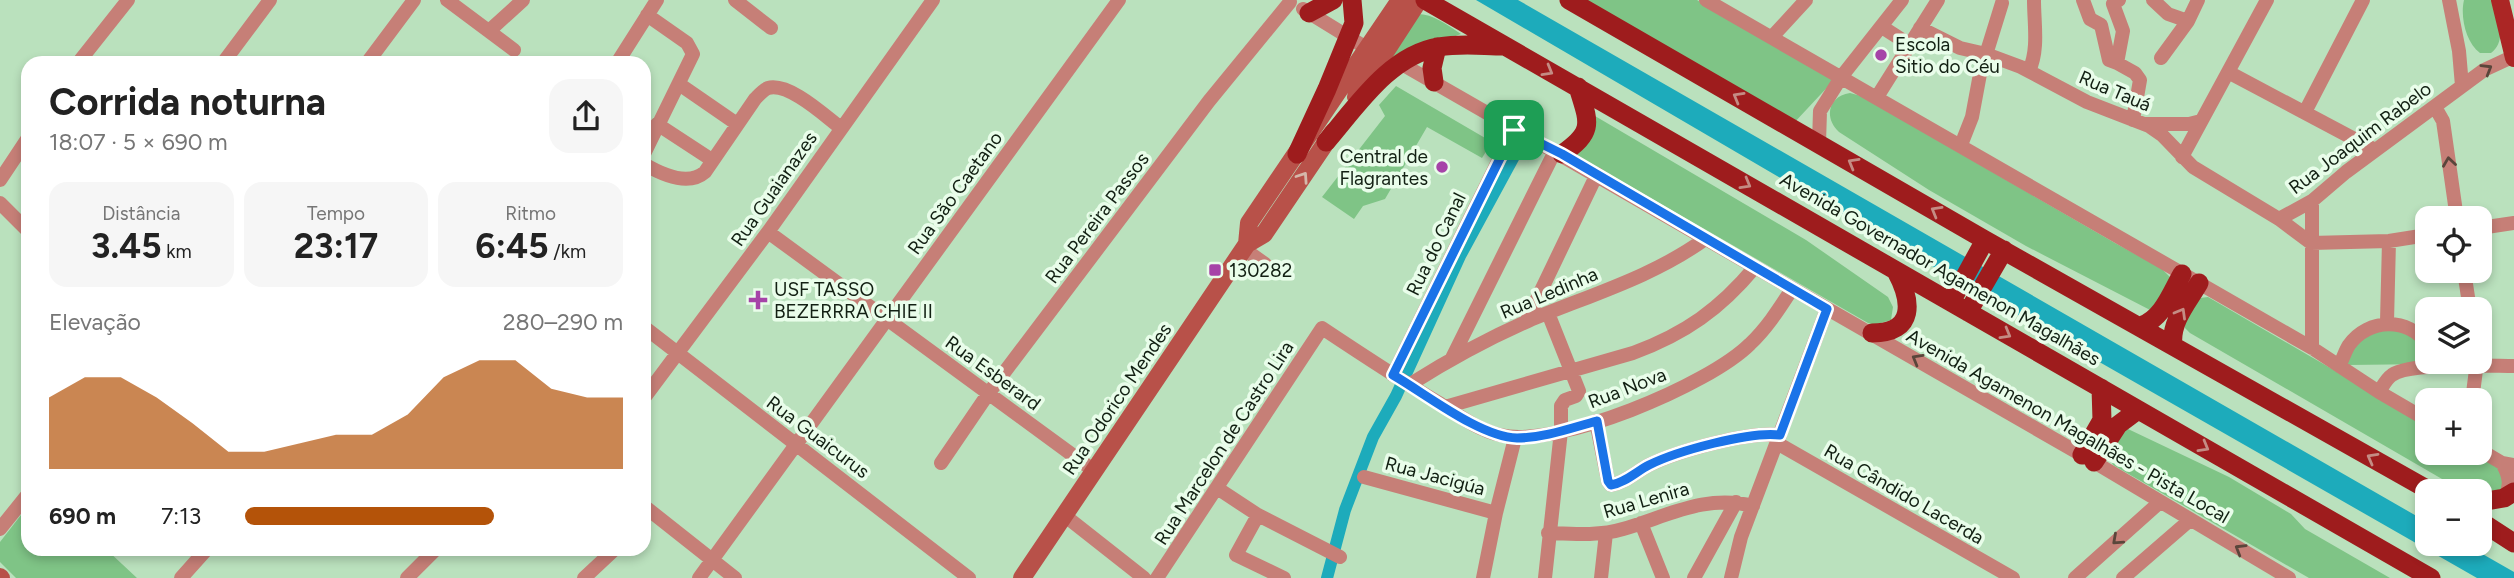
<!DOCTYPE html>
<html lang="pt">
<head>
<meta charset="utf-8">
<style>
	body { margin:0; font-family:Figtree,sans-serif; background:#f6f6f6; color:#222; height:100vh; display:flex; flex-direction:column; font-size:26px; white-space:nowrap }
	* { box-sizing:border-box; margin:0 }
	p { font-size:23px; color:#767676 }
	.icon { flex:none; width:38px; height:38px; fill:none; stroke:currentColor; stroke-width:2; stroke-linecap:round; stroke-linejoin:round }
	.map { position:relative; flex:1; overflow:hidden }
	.sheet { position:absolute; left:21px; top:56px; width:630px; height:500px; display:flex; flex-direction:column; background:#fff; border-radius:21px; box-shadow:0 4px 10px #0003 }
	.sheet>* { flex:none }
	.controls { position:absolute; left:2415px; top:206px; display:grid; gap:14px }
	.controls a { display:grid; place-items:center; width:77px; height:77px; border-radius:14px; background:#fff; box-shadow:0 4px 10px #0003; font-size:35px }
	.pin { position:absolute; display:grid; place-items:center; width:60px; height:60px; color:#fff; margin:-30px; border-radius:14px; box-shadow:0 4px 10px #0006 }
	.round { display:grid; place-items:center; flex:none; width:74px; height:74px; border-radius:21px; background:#f6f6f6 }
	.overview { display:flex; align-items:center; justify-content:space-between; height:119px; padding:0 28px }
	h1 { font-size:38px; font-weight:700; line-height:52px }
	.figures { display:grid; grid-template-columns:repeat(3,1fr); gap:10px; height:119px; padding:7px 28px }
	.figures div { display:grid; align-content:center; border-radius:18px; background:#f6f6f6; text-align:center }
	.figures b { font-size:35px; font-weight:700 }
	.figures small { font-size:19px; font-weight:400 }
	.figures p { font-size:19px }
	.chart { height:196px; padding:14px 28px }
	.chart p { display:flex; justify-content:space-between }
	.chart svg { width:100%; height:126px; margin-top:7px; fill:#b45309; opacity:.7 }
	ul { padding:0 28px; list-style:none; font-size:23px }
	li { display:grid; grid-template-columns:112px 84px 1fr; align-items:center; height:52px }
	li i { height:18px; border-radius:9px; background:#b45309 }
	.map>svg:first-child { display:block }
	.green { fill:#7fc486 }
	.water { fill:#1dabbb }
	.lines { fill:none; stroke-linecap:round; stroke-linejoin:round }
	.canal { stroke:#1dabbb; stroke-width:12 }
	.minor { stroke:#c67f77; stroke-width:14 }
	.secondary { stroke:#b85149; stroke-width:18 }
	.primary { stroke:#ab2625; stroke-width:18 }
	.trunk { stroke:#9e1c1d; stroke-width:19 }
	.oneway { stroke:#5a463b }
	.oneway2 { stroke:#c48c84 }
	.oneway3 { stroke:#d5b8aa }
	.route-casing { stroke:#fff; stroke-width:14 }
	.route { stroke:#1a73e8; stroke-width:9 }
	.poi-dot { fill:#a643a8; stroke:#e9fdea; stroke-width:2.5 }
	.labels { text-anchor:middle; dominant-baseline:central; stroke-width:7; stroke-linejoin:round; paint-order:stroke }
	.poi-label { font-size:19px; fill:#122013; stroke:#e9fdea; text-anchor:start }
	.street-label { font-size:19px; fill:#122013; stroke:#e9fdea }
</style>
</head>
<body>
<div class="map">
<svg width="2514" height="578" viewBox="0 0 2514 578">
	<rect width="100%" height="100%" fill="#bae1bd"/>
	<path class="green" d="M1575,0h122l138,79 -42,45z
		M2464,0h29c4,18 15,40 -2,53h-11c-14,-10 -20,-36 -16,-53z
		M1417,14c17,0 30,11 44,20l-76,28z
		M1396,86l96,56 -10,16 -55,-31 -42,72 -22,7 -9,13 -32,-22 63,-81 -6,-11z
		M1850,93l11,3 254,147 46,25 10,10 -17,34 -128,-66 -97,-56 -90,-58c-16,-15 -10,-36 11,-39z
		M1595,116l211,124 82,57 5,10 -2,13 -17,5 -6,-2 -294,-169z
		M2208,297l219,127v29h52l24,17 -1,19 -22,5v-2l-19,-2 -271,-157 -5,-5 -1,-5 16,-25z
		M2390,327l27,6 10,14v15l4,2 -84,1c-1,-26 22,-31 43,-38z
		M2128,429l101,48 62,37 14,15 85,49h-81l-196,-113 -5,-10 11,-21z
		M28,506v44h79l30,28h-121l-16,-16v-20z"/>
	<path class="water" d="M1476,0h42l909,522v22h38l49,28v6h-37l-568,-325z"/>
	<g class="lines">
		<path class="canal" d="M1327,578l18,-68 28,-73 23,-41 64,-140 57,-105"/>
		<path class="minor" d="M447,0l67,50
			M735,0l36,28
			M1706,0l606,348 67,44 48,28
			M2083,0l7,19 11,6 8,35 8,3
			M2119,0l-6,4 10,27 -6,32 18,10 5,7 -7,40
			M2153,0l15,14 20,7
			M2449,0l10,51 3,35
			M1303,9l65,40
			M1882,27l28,18
			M1920,28l40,20 26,6 35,13 66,35 62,24 13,9 31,32 86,52 32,24 78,-2 38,-6
			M489,31l34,-31
			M1772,37l34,-37
			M2161,58l27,-37 10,-21
			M78,63l50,-63
			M223,63l47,-63
			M367,63l47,-63
			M617,63l40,-63
			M1400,63l694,399 195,116
			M2029,71c10,-22 5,-47 5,-71
			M2228,72l147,78
			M679,84l58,40
			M1877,97l61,-97
			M2435,107l8,14 14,98
			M2305,112l58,-112
			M657,124l55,36
			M2146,124h43l12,-3
			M1819,143l1,-32 22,-35 60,-76
			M1961,145l11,-28 8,-43 22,-71
			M644,154l49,-100 -6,-11 -40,-28
			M2182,157l85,-157
			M644,164c17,10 44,23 61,8l50,-73c4,-4 8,-9 13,-11 21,-6 57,28 73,40
			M0,180l28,-42
			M0,203l28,28
			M2279,219l33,-18 34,-29 138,-102 30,-14
			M2480,228l34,-5
			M768,232l325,238
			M1244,249l21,15
			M2464,271l6,39
			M1526,322l71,-148
			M2387,322l2,-81
			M644,327l325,251
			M2312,348v-147
			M1452,358l103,-207
			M2339,366c4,-7 6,-15 10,-21 19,-27 60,-28 78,-1
			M1393,375l121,-246
			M1409,385c38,-24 78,-46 119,-64 59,-25 125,-44 177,-82
			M2379,392c4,-6 7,-13 13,-17 18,-13 98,-9 122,-9
			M644,398l124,-166 165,-232
			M2472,401l5,-39
			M1445,407l188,-54c52,-19 87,-44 122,-86
			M1596,421l12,60 3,4c14,-2 26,-14 38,-20 29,-14 100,-34 131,-30
			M1777,443l236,135
			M2480,450l22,13 12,2
			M941,463l47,-69 221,-293 81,-99
			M2502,463c7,12 10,23 2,35
			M1364,477l132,36
			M1217,488l41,27 82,42
			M644,506l91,72
			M1064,515l80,63
			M1258,515l-22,40 48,23
			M1641,523l22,55
			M0,529l28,-35
			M1548,533c25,1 52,3 75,-4 45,-13 82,-35 130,-23
			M181,578l25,-28
			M407,578l28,-28
			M584,578l30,-28
			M699,578l420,-578
			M1157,578l165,-250c39,26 77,51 117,75 19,12 39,27 61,32 57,14 209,-50 250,-91 17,-16 29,-35 42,-55
			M1483,578l13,-65 19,-75
			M1545,578l16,-147v-25l4,-6 11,-4 3,-5 -31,-78
			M1601,578l5,-45
			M1694,578l42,-76
			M1731,578l10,-41 86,-228
			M2075,578l85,-76
			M2123,578l67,-58"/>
		<path class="secondary" d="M1356,97l63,-97
			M1247,244l2,-21 151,-223
			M0,577l1,1
			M1022,578l225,-334 17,-10 69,-102"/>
		<path class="primary" d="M2500,0l14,58"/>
		<path class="trunk" d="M1425,0l1006,578
			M1569,0l416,240 447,252
			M1309,13l24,-13
			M1434,82l-2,-14 5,-21
			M1326,142c31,-36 64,-87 113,-95 22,-4 44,-1 65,-1
			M1297,154l30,-65 27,-66 -2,-23
			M1562,154c33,-23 27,-31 16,-67
			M1951,302l34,-62
			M1968,312l36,-62
			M2141,326c22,-8 30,-33 41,-52
			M1872,333c44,0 40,-32 24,-62
			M2173,345c-3,-23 15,-43 26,-62
			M2082,455l20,-35 -1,-32
			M2094,462l24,-37 20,-15
			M2480,502l24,-4 10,-6
			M2480,521l34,22"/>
	</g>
	<defs><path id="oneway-chevron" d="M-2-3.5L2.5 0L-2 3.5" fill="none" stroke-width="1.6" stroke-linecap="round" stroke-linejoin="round" transform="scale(1.75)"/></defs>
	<g class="oneway">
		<use href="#oneway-chevron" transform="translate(2487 69) rotate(-31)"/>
		<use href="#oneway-chevron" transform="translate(2449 162) rotate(-98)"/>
		<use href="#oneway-chevron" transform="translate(1917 359) rotate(-150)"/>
		<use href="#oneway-chevron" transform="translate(2117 540) rotate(138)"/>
		<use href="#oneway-chevron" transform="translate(2240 549) rotate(-149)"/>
	</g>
	<g class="oneway2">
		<use href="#oneway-chevron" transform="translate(1548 71) rotate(30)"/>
		<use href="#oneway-chevron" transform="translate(1738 97) rotate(-150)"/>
		<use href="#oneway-chevron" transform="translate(1853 163) rotate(-150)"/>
		<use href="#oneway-chevron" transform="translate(1746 184) rotate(30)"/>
		<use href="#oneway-chevron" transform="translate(1936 211) rotate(-150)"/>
		<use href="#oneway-chevron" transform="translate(2181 313) rotate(-60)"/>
		<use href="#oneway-chevron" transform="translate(2006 334) rotate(30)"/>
		<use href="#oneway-chevron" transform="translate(2204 447) rotate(30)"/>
		<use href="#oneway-chevron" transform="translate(2372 458) rotate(-151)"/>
	</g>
	<use class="oneway3" href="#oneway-chevron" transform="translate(1303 177) rotate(-56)"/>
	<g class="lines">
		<g class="route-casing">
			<path id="route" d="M1514,130l48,24 265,155 -47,126c-30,-4 -103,16 -131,30 -12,6 -24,18 -38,20l-3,-4 -11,-60c-26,7 -53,17 -80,17 -37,-1 -91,-44 -124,-63z"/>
		</g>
		<use href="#route" class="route"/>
	</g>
	<g class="poi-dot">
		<circle cx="1881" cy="55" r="7"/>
		<circle cx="1442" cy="167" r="7"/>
		<rect x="1208" y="263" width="14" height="14" rx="3.5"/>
		<path d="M754.5 289.5h7v7h7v7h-7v7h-7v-7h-7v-7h7z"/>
	</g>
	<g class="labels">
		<g class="poi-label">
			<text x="1895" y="44">Escola<tspan x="1895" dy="22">Sitio do Céu</tspan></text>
			<text x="1428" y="156" text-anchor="end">Central de<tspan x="1428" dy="22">Flagrantes</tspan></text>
			<text x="1229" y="270">130282</text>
			<text x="774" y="289">USF TASSO<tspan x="774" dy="22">BEZERRRA CHIE II</tspan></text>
		</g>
		<g class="street-label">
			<text transform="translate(2115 91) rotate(23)">Rua Tauá</text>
			<text transform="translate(2360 138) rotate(-37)">Rua Joaquim Rabelo</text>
			<text transform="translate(774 189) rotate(-55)">Rua Guaianazes</text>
			<text transform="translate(955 193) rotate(-54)">Rua São Caetano</text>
			<text transform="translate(1097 218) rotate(-53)">Rua Pereira Passos</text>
			<text transform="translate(1436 244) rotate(-64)">Rua do Canal</text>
			<text transform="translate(1940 269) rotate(30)">Avenida Governador Agamenon Magalhães</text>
			<text transform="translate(1549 293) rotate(-23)">Rua Ledinha</text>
			<text transform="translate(993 373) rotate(36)">Rua Esberard</text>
			<text transform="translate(1627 388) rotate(-21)">Rua Nova</text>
			<text transform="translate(1117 399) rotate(-56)">Rua Odorico Mendes</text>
			<text transform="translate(2068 426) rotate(30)">Avenida Agamenon Magalhães - Pista Local</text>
			<text transform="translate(818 437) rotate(37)">Rua Guaicurus</text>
			<text transform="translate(1224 443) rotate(-57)">Rua Marcelon de Castro Lira</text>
			<text transform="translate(1435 476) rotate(15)">Rua Jacigúa</text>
			<text transform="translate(1904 494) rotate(30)">Rua Cândido Lacerda</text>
			<text transform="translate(1646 500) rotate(-16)">Rua Lenira</text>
		</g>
	</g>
</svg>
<div class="controls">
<a><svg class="icon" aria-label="locate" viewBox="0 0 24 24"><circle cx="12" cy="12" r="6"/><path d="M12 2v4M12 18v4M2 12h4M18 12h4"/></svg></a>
<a><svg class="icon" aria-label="layers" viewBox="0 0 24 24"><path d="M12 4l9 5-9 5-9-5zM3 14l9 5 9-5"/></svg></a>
<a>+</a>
<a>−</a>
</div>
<div class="pin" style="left:1514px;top:130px;background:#1e9e55"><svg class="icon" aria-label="arrive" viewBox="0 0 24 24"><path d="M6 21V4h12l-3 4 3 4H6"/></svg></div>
<section class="sheet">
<div class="overview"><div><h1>Corrida noturna</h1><p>18:07 · 5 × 690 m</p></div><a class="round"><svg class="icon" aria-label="share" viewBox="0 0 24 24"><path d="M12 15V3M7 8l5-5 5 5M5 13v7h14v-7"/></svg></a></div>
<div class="figures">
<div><p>Distância</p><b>3.45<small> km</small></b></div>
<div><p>Tempo</p><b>23:17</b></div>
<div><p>Ritmo</p><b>6:45<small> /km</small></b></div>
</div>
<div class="chart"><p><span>Elevação</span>280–290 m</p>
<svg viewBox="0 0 160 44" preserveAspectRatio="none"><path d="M0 44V19L10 12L20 12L30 19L40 28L50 38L60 38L70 35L80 32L90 32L100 25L110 12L120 6L130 6L140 16L150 19L160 19V44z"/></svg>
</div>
<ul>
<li><b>690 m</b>7:13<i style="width:66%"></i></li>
</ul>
</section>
</div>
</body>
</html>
